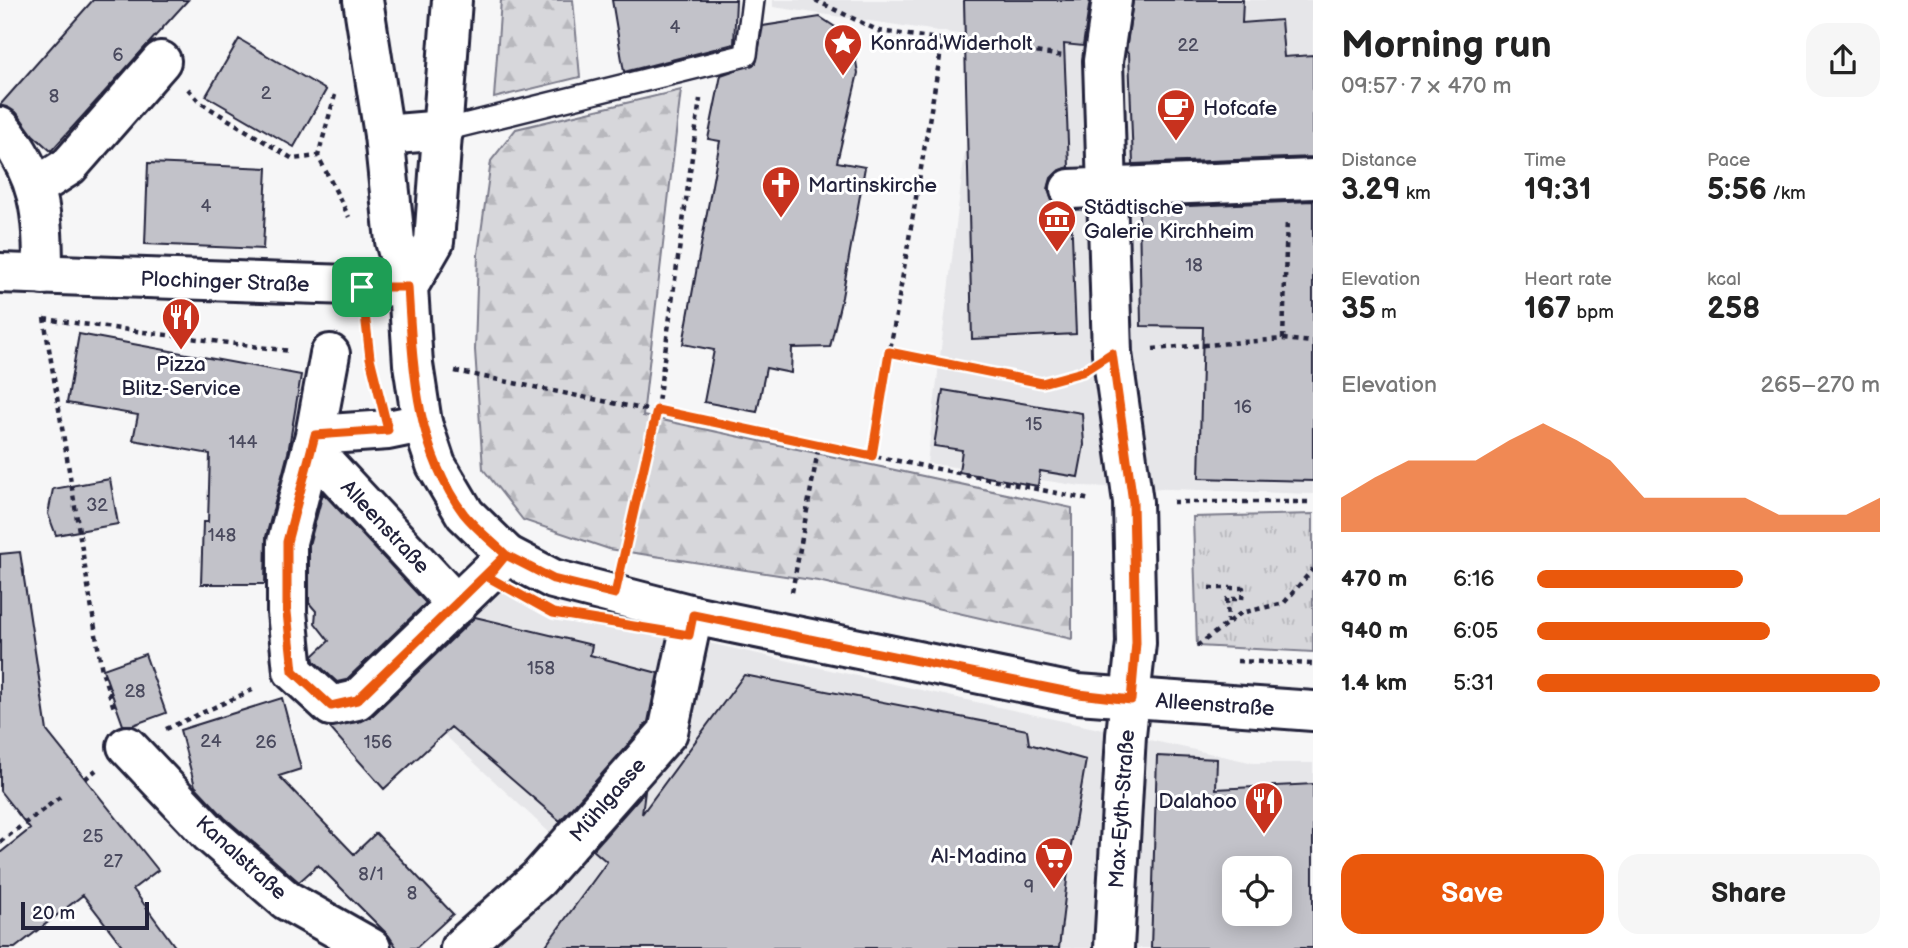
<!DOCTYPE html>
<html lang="en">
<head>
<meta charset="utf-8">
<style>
	body { margin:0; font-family:"Balsamiq Sans",sans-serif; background:#f6f6f6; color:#222; height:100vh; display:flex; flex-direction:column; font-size:26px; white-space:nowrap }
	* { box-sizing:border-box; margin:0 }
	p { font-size:23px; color:#767676 }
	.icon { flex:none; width:38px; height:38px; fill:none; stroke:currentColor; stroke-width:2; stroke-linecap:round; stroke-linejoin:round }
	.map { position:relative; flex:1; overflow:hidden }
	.side { display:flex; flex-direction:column; background:#fff; width:595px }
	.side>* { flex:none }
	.controls { position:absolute; left:1222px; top:856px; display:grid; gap:14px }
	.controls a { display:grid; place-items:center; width:70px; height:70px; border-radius:14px; background:#fff; box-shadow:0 4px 18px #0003; font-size:35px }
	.scale { position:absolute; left:21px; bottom:18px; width:128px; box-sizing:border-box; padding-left:7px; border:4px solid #22223b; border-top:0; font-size:19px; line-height:24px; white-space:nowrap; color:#22223b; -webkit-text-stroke:5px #fff; paint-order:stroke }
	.pin { position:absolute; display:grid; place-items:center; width:60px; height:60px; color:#fff; margin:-30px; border-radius:14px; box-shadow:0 4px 10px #0006 }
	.round { display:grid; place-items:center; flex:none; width:74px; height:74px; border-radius:21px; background:#f6f6f6 }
	.headline { display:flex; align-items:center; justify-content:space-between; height:119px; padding:0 28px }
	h1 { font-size:38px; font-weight:700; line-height:52px }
	.metrics { display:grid; grid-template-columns:repeat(3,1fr); gap:10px; height:119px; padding:7px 28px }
	.metrics div { display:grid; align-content:center }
	.metrics b { font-size:30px; font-weight:700 }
	.metrics small { font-size:19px; font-weight:400 }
	.metrics p { font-size:19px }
	.chart { height:196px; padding:14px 28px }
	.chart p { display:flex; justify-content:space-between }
	.chart svg { width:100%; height:126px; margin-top:7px; fill:#ea580c; opacity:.7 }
	.action { display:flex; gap:14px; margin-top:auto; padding:14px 28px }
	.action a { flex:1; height:80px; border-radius:21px; background:#ea580c; color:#fff; font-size:28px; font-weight:700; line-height:80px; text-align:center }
	.action a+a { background:#f6f6f6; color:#222 }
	ul { padding:0 28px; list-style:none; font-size:23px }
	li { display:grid; grid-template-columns:112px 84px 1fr; align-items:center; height:52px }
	li i { height:18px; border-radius:9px; background:#ea580c }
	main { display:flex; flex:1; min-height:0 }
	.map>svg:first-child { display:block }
	.built { fill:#e6e6e9; fill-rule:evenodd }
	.forest { fill:url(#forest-firs); stroke:#7c7c8b; stroke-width:2 }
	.park { fill:url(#park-tufts); stroke:#7c7c8b; stroke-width:2 }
	.building { fill:#c2c2c9; stroke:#22223b; stroke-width:2; fill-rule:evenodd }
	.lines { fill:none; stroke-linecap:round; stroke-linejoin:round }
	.lane-casing { stroke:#22223b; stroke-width:26 }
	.street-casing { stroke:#22223b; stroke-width:44 }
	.secondary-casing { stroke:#22223b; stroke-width:44 }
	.path { stroke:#22223b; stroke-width:4.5; stroke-dasharray:5 5; stroke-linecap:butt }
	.lane { stroke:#fff; stroke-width:21 }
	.street { stroke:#fff; stroke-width:38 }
	.secondary { stroke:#fff; stroke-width:38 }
	.route-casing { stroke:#fff; stroke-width:14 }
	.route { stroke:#ea580c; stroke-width:9 }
	.labels { text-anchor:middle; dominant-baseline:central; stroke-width:6; stroke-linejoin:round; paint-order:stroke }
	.number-label { font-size:18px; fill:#4a4a5e }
	.poi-label { font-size:21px; fill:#22223b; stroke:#fff; text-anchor:start }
	.street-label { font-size:21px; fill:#22223b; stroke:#fff }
</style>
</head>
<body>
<main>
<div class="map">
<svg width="1313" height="948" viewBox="0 0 1313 948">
	<defs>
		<pattern id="forest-firs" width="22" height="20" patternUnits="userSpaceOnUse" patternTransform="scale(1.75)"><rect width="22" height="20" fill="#d7d7db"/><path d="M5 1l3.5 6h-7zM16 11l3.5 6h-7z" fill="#b8b8bd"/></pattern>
		<pattern id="park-tufts" width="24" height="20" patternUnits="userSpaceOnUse" patternTransform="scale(1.75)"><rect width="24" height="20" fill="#d7d7db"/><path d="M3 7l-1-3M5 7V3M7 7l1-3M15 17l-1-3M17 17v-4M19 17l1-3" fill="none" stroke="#b8b8bd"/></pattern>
	</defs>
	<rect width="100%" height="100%" fill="#f6f6f7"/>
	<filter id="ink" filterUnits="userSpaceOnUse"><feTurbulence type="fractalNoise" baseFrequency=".0143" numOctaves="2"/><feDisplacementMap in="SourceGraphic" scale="14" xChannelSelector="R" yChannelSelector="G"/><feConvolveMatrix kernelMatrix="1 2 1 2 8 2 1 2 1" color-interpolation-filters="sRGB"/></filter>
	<g filter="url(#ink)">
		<path class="built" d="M773,0h540v494l-232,-8 -154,-23 52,-426 -206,-30z
			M474,564l79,45 701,154h59v185h-874l112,-114 -174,-162zM1234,868h45v46h-45z"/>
		<path class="forest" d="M501,0h72l7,77 -86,21z
			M681,90l-38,326 429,92v131l-254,-58 -209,-32 -86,-29 -40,-51 -8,-119 3,-96 13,-93 25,-32z"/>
		<path class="park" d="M1313,514v138l-116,-6 -4,-129z"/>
		<path class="building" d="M93,0h95l-137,151 -18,-16 -16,-22 -17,-8z
			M612,0h124l-2,44 -110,28z
			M964,0h126l-7,46 -19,-2 5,123 -11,4 -7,7 -3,11 4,12 8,8 11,2 5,123 -104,5z
			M1133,0h110l-1,23 39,-3 3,37 29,-2v102l-180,7 -4,-111 -3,-1z
			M820,17l32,21 6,35 -21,89 28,5 -23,130 -12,50 -38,1 -1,25 -25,-5 -9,44 -53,-10 10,-52 -31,-6 37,-203 -12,-2 13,-64 35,-12 7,-37z
			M239,39l87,51 -32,57 -88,-51z
			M148,163l119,5 -4,81 -118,-5z
			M1313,201v280l-114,-3 4,-151 -62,-1 -2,-118z
			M79,334l222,41 -13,78 -22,84 -1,47h-64l2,-62h5l2,-68 -77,-14 5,-25 -71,-12z
			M943,390l139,23 2,32 -6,32 -38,-6 -2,15 -79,-14 3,-22 -28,-4z
			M110,479l8,45 -62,11 -8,-21 5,-25z
			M323,493l103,110 -80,77 -9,2 -23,-21 -1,-5 16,-15 -14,-18 1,-12 -7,-8v-58z
			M20,552l27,179 111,139 -25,19 43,59h-52l-41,-53 -68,53h-15v-95l30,-24 -30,-38v-237z
			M475,617l117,28 -2,10 68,18 -10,49 -88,99 -109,-94 -67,62 -55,-62 33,-6 10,-5z
			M145,654l21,59 -33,12h-10l-20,-56z
			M744,675l283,55 2,14 57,16 -15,86 -12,102h-515l63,-86 -14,-12 52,-59 -3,23z
			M282,698l19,71 -22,7 75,78 22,-21 77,81 -37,34h-19l-8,-12 -71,-71 -19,17 -74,-64 -30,-32 -15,-56z
			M1157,756l60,3 -1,30 97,-5v164h-162zM1234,868h45v46h-45z"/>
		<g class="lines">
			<g class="lane-casing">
				<path id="lane" d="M444,130l302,-75 7,-55"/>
			</g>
			<g class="street-casing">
				<path id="street" d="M1112,0l-9,61 9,292 21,149 3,141 -10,92 -12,213
					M0,127c41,49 43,87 43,148
					M384,135l60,-5
					M36,187l33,-21 92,-105
					M1070,189l243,-10
					M330,354l-15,81 -28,107v70l6,59 38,35 26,-6 150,-145
					M315,435l73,-5 34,-7
					M312,449l145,156
					M127,746l83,88 76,66 85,48
					M460,948l78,-69 130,-147 25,-117"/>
			</g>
			<g class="secondary-casing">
				<path id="secondary" d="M363,0l21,135 11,106 13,46 5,77 9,59 14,42 29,49 42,41 46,24 140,36 385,79 235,17
					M0,273l408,14
					M408,287l26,-45 18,-242"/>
			</g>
			<path class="path" d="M815,0l64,31 185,25
				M188,89l13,14 92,56 25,-3
				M335,95l-17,61 31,61
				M44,318l58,353 12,37
				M44,319l246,32
				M1283,339l4,-119
				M1153,349l130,-10 30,3
				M889,352l153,31 31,-9
				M455,371l636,129
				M872,456l71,-417
				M1173,502h140
				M624,556l33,-146 43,-311
				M1209,588h34l-1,11h-15l1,24
				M792,592l27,-147
				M1197,646l44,-33 43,-10 29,-34
				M1237,661l76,3
				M166,729l91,-41
				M85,779l11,-9
				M0,842l60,-45"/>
			<use href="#lane" class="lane"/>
			<use href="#street" class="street"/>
			<use href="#secondary" class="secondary"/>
		</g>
	</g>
	<g class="lines" filter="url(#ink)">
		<g class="route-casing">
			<path id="route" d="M362,287l8,71 18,72 -73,5 -28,107v70l6,59 38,35 26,-6 149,-145 47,24 62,15 42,-184 215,46 17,-104 153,31 40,-11 30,-19 21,149 3,141 -5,57 -52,-6 -386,-79 -4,20 -136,-22 -65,-36 18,-22c-13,-13 -30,-26 -42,-41 -49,-66 -51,-148 -56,-227h-46"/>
		</g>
		<use href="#route" class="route"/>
	</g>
	<defs>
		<g id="sight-pin" transform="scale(2.0125)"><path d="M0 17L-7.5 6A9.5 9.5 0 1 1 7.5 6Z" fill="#c8321e" stroke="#fff"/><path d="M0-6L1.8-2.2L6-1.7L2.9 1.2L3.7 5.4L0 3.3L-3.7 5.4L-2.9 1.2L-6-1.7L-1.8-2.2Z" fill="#fff"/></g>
		<g id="cafe-pin" transform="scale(2.0125)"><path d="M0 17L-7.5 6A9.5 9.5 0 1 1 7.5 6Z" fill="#c8321e" stroke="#fff"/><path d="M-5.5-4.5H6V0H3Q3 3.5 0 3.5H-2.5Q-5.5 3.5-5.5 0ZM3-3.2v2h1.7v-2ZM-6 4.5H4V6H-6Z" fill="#fff"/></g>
		<g id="church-pin" transform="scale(2.0125)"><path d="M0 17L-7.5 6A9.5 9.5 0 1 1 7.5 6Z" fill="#c8321e" stroke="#fff"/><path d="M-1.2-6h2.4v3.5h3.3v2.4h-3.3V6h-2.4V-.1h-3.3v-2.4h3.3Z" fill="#fff"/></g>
		<g id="museum-pin" transform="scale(2.0125)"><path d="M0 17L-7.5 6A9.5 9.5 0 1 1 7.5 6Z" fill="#c8321e" stroke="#fff"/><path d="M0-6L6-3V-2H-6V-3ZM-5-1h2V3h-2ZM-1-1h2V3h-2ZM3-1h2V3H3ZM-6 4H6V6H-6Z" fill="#fff"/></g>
		<g id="restaurant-pin" transform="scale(2.0125)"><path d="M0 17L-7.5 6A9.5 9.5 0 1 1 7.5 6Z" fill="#c8321e" stroke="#fff"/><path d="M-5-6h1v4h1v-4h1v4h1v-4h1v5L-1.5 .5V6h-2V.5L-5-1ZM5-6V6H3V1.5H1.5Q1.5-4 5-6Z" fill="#fff"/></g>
		<g id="supermarket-pin" transform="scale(2.0125)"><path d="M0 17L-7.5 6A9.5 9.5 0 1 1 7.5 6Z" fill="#c8321e" stroke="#fff"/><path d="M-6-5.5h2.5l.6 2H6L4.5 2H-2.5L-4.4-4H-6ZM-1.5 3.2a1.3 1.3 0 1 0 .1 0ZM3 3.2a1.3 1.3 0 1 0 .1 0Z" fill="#fff"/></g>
	</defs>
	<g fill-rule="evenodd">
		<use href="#sight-pin" x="843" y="43"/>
		<use href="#cafe-pin" x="1176" y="108"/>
		<use href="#church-pin" x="781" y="185"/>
		<use href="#museum-pin" x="1057" y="219"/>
		<use href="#restaurant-pin" x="181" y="317"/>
		<use href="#restaurant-pin" x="1264" y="801"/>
		<use href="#supermarket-pin" x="1054" y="856"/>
	</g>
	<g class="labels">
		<g class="number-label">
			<text x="675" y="27">4</text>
			<text x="1188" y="45">22</text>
			<text x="118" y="55">6</text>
			<text x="266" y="93">2</text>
			<text x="54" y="96">8</text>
			<text x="206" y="206">4</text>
			<text x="1194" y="265">18</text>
			<text x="1243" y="407">16</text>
			<text x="1034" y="424">15</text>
			<text x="243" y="442">144</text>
			<text x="97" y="505">32</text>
			<text x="222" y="535">148</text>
			<text x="541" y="668">158</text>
			<text x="135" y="691">28</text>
			<text x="211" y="741">24</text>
			<text x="266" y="742">26</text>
			<text x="378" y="742">156</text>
			<text x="93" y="836">25</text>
			<text x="113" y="861">27</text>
			<text x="371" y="874">8/1</text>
			<text x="1029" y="887">9</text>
			<text x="412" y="893">8</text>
		</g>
		<g class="poi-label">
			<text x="870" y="43">Konrad Widerholt</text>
			<text x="1203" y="108">Hofcafe</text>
			<text x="808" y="185">Martinskirche</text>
			<text x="1084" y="207">Städtische<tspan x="1084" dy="24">Galerie Kirchheim</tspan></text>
			<text x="181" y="364" text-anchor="middle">Pizza<tspan x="181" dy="24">Blitz-Service</tspan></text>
			<text x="1237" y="801" text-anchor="end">Dalahoo</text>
			<text x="1027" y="856" text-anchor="end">Al-Madina</text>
		</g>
		<g class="street-label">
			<text transform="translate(225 282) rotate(2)">Plochinger Straße</text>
			<text transform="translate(385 527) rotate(47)">Alleenstraße</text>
			<text transform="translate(1215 705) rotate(4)">Alleenstraße</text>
			<text transform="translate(608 800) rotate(-49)">Mühlgasse</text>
			<text transform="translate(1122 809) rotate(-86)">Max-Eyth-Straße</text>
			<text transform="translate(241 858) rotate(42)">Kanalstraße</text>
		</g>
	</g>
</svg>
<div class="controls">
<a><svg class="icon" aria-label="locate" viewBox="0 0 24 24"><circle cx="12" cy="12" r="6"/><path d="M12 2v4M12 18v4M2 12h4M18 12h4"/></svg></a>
</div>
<div class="scale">20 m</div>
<div class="pin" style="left:362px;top:287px;background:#1e9e55"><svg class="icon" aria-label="arrive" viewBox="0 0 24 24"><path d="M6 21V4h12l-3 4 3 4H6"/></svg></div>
</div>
<section class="side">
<div class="headline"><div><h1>Morning run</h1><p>09:57 · 7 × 470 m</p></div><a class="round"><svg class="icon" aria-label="share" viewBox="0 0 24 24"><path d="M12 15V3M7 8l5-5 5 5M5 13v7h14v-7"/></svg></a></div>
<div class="metrics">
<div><p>Distance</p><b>3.29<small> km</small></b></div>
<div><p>Time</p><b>19:31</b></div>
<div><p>Pace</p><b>5:56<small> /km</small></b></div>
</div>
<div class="metrics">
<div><p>Elevation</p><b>35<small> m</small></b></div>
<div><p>Heart rate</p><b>167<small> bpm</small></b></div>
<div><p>kcal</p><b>258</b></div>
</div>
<div class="chart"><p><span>Elevation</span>265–270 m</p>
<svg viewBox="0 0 160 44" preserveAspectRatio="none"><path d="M0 44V32L10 25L20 19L30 19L40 19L50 12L60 6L70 12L80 19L90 32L100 32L110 32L120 32L130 38L140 38L150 38L160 32V44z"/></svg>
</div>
<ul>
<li><b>470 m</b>6:16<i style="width:60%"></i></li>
<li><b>940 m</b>6:05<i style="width:68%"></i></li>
<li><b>1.4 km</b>5:31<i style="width:100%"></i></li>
</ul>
<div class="action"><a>Save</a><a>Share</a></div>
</section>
</main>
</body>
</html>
